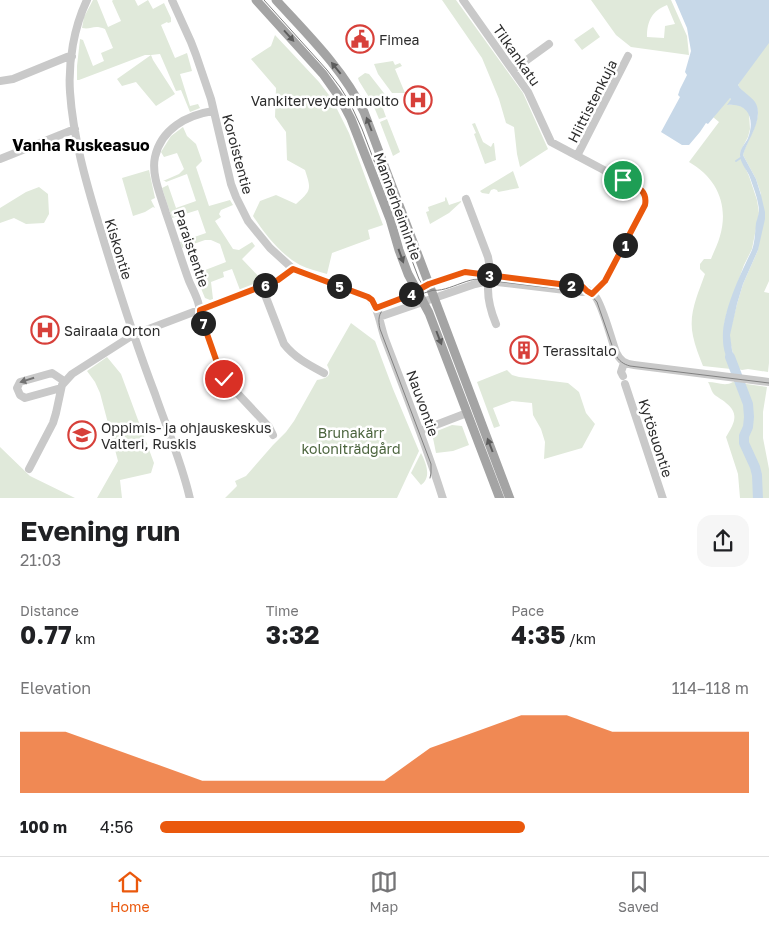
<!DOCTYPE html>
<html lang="en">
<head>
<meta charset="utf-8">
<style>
	body { margin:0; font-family:"Golos Text",sans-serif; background:#f6f6f6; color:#202124; height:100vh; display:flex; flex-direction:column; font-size:19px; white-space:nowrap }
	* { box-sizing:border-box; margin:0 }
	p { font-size:16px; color:#757577 }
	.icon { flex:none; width:28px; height:28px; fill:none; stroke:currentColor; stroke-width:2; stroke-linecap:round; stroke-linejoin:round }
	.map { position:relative; height:498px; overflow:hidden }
	.sheet { display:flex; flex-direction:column; background:#fff; flex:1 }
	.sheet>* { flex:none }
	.pin { position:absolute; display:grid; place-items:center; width:42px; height:42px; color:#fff; margin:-21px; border:2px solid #fff; border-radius:50%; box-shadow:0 1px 5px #0007 }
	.km { position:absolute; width:25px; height:25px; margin:-12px; border-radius:50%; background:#222; color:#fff; font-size:14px; line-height:25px; text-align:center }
	.round { display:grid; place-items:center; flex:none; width:52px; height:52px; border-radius:15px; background:#f6f6f6 }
	.overview { display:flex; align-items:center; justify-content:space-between; height:85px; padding:0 20px }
	h1 { font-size:28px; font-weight:700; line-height:38px }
	.metrics { display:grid; grid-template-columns:repeat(3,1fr); gap:8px; height:85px; padding:5px 20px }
	.metrics div { display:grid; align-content:center }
	.metrics b { font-size:25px; font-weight:700 }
	.metrics small { font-size:14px; font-weight:400 }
	.metrics p { font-size:14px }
	.chart { height:140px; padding:10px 20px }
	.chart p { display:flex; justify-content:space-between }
	.chart svg { width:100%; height:90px; margin-top:5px; fill:#ea580c; opacity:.7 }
	ul { padding:0 20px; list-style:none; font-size:16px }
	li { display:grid; grid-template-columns:80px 60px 1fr; align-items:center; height:38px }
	li i { height:12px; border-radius:6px; background:#ea580c }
	.tab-bar { display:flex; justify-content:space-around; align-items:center; height:70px; border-top:1px solid #e0e0e0; background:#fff; font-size:14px; color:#757577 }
	.tab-bar a { display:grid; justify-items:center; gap:2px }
	.tab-bar .active { color:#ea580c }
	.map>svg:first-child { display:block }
	.green { fill:#e0e9da; fill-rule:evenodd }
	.water { fill:#c7d8e8 }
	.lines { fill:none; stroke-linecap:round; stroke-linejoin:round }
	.stream { stroke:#c7d8e8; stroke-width:2 }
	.river { stroke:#c7d8e8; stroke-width:10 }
	.minor { stroke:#c9c9c9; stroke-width:8 }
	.major { stroke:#a4a4a4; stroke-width:9 }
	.tram { stroke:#818181; stroke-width:1 }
	.oneway { fill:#5c5c5c }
	.oneway2 { fill:#737373 }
	.route-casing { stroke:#fff; stroke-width:10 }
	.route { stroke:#ea580c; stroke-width:6 }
	.labels { text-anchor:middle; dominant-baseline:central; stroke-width:5; stroke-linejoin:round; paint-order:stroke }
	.poi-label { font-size:14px; fill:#2c2c2c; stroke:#fff; text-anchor:start }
	.street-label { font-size:14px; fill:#2c2c2c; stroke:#fff }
	.park-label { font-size:14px; fill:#4b643d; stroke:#fff }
	.quarter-label { font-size:16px; font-weight:bold; fill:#000; stroke:#fff }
</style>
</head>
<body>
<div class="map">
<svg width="769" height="499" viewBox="0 0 769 499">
	<rect width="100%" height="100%" fill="#fff"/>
	<path class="green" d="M93,0h4l11,27 13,-6 -9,-20 1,-1h22l3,6 10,-6 5,9 11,-6 7,15v4l-3,1 -1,-1 -6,3 14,33 12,-5 5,18 -12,3 10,32 8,-2 2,4 -10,4 -9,-22 -5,1 -16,-37 -9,1 2,5 22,34 -19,12 -20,-24 -14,4 -5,-7 34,-24h-6l-66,25h-2v-14l3,-27 3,1 10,26 11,-5 -3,-8 12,-5 -8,-19c-12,-5 -13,1 -23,-1l2,-11z
		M442,0h14l67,93 25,56 -28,18 -3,-13 -3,-27 -8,-4 -7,-24 -17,-41z
		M591,0h80l16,36 2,19 -58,-8 -15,-12zM667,5l8,19 -10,2 -1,12 -17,-1c0,-16 5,-26 20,-32z
		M593,27l7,10 -18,13 -8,-10z
		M275,35l44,47 13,17 17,34 34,92 -15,5 2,9 -38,14 -5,21c-9,-3 -19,-5 -27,-9 -20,-11 -35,-31 -47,-49l7,-15 16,-6 20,9c16,-14 15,-15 9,-34l-18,-10 -1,-28 -11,-15 1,-29 -25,-29 20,-13z
		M769,35v246l-5,11 5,1v70l-1,9 -20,-3 -6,1 -4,-1 -6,-19 -3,-15 8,-31 6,-20 15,-34 3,-56 -5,-15 -13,-24c3,-13 20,-36 13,-49 -5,-9 -14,-13 -18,-21z
		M393,61l2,4 5,-2 2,3 -7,3 10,24h-13l-14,-19 -4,-10z
		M365,73l4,1 18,23 -1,4 -5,2 5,14 -7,2 -7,-17 -13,-21 -1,-3z
		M730,97l1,2 -3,6 7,-1 3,1 7,3 4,5 1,16 -2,8 -7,13 -1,6 9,20 8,24 2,13 -7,36 -8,16 -17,47 -3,13 3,34 4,10 -28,-3c-4,-10 -8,-20 -10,-30 -5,-22 5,-42 12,-62l-5,-5v-5l4,-5h7c3,-8 7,-15 9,-23 9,-31 -3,-58 -31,-74l30,-40 -6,-5z
		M387,119l13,33 -7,4 -13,-34z
		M475,123l8,19 8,5 2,-4h1l2,17 -11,4 -11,-30 2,-1 -4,-9z
		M183,127l4,9 9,8 6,17 -6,6 13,39 21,-6 3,5 -12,5 -2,4 2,3 -6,4 18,28 6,1 13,-8 3,4 -13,13 21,22 -23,9 -8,-21 -9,3 1,5 -13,5 2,17 -3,1 -5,-2 -10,-24 31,-12 -6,-18 -9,-4h-6l-23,8 -2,-6 26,-9 -8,-23 -26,8 -10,-30 6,-3 8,23 20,-7 -9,-27 -21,8 -1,-1h-2l16,-7 5,-5 -7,-16 -13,4 -3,-5 10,-16z
		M149,170l6,28 -4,2 4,8 -2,-1 -8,5 -12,4 -11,-38z
		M513,171l6,17 -21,4 -1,-2 -3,-1 -3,1 -2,4 -7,-1 -2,-2z
		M39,187l9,7 1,20 -5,9 -18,1 -12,-6 -14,5v-15l26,-16z
		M446,197l3,8 12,-4v1l-12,11 -19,11 -4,-12 3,-1 -1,-4 17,-6v-3z
		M351,323l24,18 18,48 26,62 -22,47h-172l12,-12 -2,-5 11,-5 27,-31 13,-13 8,-11 23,-41c10,-2 16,-4 10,-15z
		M107,357l14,17 33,89 -3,10 -31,7 2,18h-25l21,-37 -18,-68 -5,-11 -8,-11z
		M507,370l5,5 7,2 49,6 11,9 7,21 9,11 -13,24 -38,11 1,-17 -4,-13 -8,-14 -1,-12 -20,-2 -19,7 7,18 -6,2 -17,-46z
		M708,382c9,0 17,5 25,0l34,5 -4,25v26l6,31v29h-29l-2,-24 -12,-37c8,-13 14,-23 0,-34 -4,-4 -10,-6 -13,-10 -2,-3 -3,-8 -5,-11z
		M452,425l10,1 7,19 -16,6 -17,2 -4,-20z
		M0,447l30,29 45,22h-75z
		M421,453c5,10 11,24 0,32l-10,-12z"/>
	<path class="water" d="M675,0h94v43l-31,42c4,7 12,10 17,17 10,16 -8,38 -12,53l13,24 5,16 4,17v7l-7,31 -15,34 -6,20 -7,31 2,15 6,19h-7c-4,-10 -8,-19 -8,-29 -2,-26 18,-67 29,-90 3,-8 3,-18 4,-27 1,-3 2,-7 3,-11 0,-11 -6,-26 -10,-37 -3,-6 -9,-13 -9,-20 0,-7 6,-12 8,-17 7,-18 1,-36 -21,-33l4,-6 -1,-1 -22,26 -2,-1 -6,9 -11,13h-7l-21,-13 19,-35 -2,-2 2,-6 7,-14 -2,-3 6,-21 -4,-23z"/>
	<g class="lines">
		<path class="stream" d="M736,161l6,-4"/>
		<path class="river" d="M730,357l18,47 1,13 -1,10 -4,9v7l11,24 2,8 1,24"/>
		<path class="minor" d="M87,0c-13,27 -19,62 -17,92 3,45 16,90 29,133 17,57 35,114 56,169 12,35 27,69 35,105
			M172,0l19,42 5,13 15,44 20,85 5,13 12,24 22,27 23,21 75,28c11,11 12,28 17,42 20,53 41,105 58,160
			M463,0l65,92 23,50 66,35
			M513,70l36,-26
			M0,81l13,-2 54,-22 5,-1
			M213,111c-26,4 -52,18 -58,46 -4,18 6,39 11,56 8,23 15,46 23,68 3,7 7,14 9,21 2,5 1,10 3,15 5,18 13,36 19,54l4,8 45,48 4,8
			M577,156l51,-100
			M0,159l75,-30
			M466,199l22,58c3,11 0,21 0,32 0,13 3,23 8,35
			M262,287l22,57c11,14 25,21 40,29
			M592,294l13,-13 40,-76c3,-16 -10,-19 -22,-25
			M375,308l30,-11 24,-13 36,-12 118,15c4,3 9,5 12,9 8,10 16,43 21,56 4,9 9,12 18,13l135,17
			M379,317l96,-33 13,-3 94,11 5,-1
			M623,376l-2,-4 3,-9
			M625,384l38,115
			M61,388l-36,10 -5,-3 -3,-7 3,-6 32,-9 12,8
			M420,431l47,-18
			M29,469l24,-46 3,-10 6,-28 10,-11 61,-39 145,-55 15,-11"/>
		<path class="major" d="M256,0l67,74 17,24 11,21 39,100 9,31 9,24 21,39 71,186
			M276,0c32,35 67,69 88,112l146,387"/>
		<path class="tram" d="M264,0l63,70 13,17 10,16 12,26 57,150c12,25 39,1 59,0l106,13 7,3 6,7 18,52c4,7 8,10 15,12l139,17
			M430,478l1,-5v-9l-51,-135c-2,-9 -2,-16 6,-22l25,-10 23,-7"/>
	</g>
	<defs><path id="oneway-solid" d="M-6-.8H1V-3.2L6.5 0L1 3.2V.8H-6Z" transform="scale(1.25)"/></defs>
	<g class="oneway">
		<use href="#oneway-solid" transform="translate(289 36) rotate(48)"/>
		<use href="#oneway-solid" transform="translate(336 68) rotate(-129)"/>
		<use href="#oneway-solid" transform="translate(369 124) rotate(-111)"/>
		<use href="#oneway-solid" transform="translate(401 256) rotate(70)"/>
		<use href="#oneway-solid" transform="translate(439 338) rotate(69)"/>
		<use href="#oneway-solid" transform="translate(490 445) rotate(-111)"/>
	</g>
	<use class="oneway2" href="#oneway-solid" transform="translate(27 380) rotate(162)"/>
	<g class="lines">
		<g class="route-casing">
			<path id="route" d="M224,379l-4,-8 -20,-57v-4l78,-30 15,-11 75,28 4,3 4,8 29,-11 24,-13 36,-12 118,15 4,4 5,3 13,-13 40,-76c3,-16 -10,-19 -22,-25"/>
		</g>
		<use href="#route" class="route"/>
	</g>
	<defs>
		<g id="civic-ring" transform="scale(1.4375)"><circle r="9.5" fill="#fff" stroke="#d7403a" stroke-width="1.5"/><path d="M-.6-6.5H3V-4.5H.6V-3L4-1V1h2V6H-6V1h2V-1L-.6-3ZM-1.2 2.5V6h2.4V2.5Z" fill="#d7403a"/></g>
		<g id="hospital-ring" transform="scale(1.4375)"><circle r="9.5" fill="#fff" stroke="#d7403a" stroke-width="1.5"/><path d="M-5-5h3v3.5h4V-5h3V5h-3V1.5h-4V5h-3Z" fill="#d7403a"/></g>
		<g id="building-ring" transform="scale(1.4375)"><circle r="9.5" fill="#fff" stroke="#d7403a" stroke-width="1.5"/><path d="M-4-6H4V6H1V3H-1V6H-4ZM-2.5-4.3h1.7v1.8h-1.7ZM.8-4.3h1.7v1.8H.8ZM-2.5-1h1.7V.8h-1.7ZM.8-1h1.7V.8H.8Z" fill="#d7403a"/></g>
		<g id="school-ring" transform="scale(1.4375)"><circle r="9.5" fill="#fff" stroke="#d7403a" stroke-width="1.5"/><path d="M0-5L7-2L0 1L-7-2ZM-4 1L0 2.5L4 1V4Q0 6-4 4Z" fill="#d7403a"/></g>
	</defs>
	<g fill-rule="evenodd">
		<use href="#civic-ring" x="360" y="39"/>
		<use href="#hospital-ring" x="418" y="100"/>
		<use href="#hospital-ring" x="45" y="330"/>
		<use href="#building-ring" x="524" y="350"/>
		<use href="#school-ring" x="82" y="435"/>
	</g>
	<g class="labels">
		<g class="poi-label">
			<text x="379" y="39">Fimea</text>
			<text x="399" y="100" text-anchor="end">Vankiterveydenhuolto</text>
			<text x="64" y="330">Sairaala Orton</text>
			<text x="543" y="350">Terassitalo</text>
			<text x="101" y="427">Oppimis- ja ohjauskeskus<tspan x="101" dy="16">Valteri, Ruskis</tspan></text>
		</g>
		<g class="street-label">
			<text transform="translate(517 55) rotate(55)">Tilkankatu</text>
			<text transform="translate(592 101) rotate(-63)">Hiittistenkuja</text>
			<text transform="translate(238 154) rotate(75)">Koroistentie</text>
			<text transform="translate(398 206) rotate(70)">Mannerheimintie</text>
			<text transform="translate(192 248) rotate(71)">Paraistentie</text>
			<text transform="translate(119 249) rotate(73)">Kiskontie</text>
			<text transform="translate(423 403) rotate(70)">Nauvontie</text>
			<text transform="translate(656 438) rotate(72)">Kytösuontie</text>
		</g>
		<g class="park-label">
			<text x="351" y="432">Brunakärr<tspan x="351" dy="16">koloniträdgård</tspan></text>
		</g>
		<g class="quarter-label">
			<text x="81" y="145">Vanha Ruskeasuo</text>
		</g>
	</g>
</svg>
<div class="pin" style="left:623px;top:180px;background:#1e9e55"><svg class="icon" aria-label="arrive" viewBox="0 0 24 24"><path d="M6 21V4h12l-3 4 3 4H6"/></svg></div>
<div class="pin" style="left:224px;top:379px;background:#d93025"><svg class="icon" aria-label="check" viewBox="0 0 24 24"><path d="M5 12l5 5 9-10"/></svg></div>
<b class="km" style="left:625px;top:245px">1</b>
<b class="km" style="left:571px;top:285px">2</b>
<b class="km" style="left:489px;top:275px">3</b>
<b class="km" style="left:411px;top:294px">4</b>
<b class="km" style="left:339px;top:286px">5</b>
<b class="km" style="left:265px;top:285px">6</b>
<b class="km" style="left:203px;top:323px">7</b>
</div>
<section class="sheet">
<div class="overview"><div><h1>Evening run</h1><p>21:03</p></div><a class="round"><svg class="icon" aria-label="share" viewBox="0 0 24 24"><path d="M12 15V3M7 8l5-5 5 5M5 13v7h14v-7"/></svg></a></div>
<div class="metrics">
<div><p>Distance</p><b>0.77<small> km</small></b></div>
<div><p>Time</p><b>3:32</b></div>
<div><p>Pace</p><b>4:35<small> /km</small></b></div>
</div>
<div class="chart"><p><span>Elevation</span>114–118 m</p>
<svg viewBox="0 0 160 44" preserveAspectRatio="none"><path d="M0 44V14L10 14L20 22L30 30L40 38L50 38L60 38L70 38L80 38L90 22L100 14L110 6L120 6L130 14L140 14L150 14L160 14V44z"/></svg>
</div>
<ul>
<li><b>100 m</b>4:56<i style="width:62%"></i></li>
</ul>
</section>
<nav class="tab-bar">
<a class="active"><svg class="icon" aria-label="home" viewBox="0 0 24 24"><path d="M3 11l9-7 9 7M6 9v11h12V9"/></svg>Home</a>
<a><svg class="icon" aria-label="map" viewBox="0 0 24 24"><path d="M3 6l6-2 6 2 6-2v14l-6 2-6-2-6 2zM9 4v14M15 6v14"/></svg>Map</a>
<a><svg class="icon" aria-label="saved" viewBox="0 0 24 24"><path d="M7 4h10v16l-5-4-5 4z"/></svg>Saved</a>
</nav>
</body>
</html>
